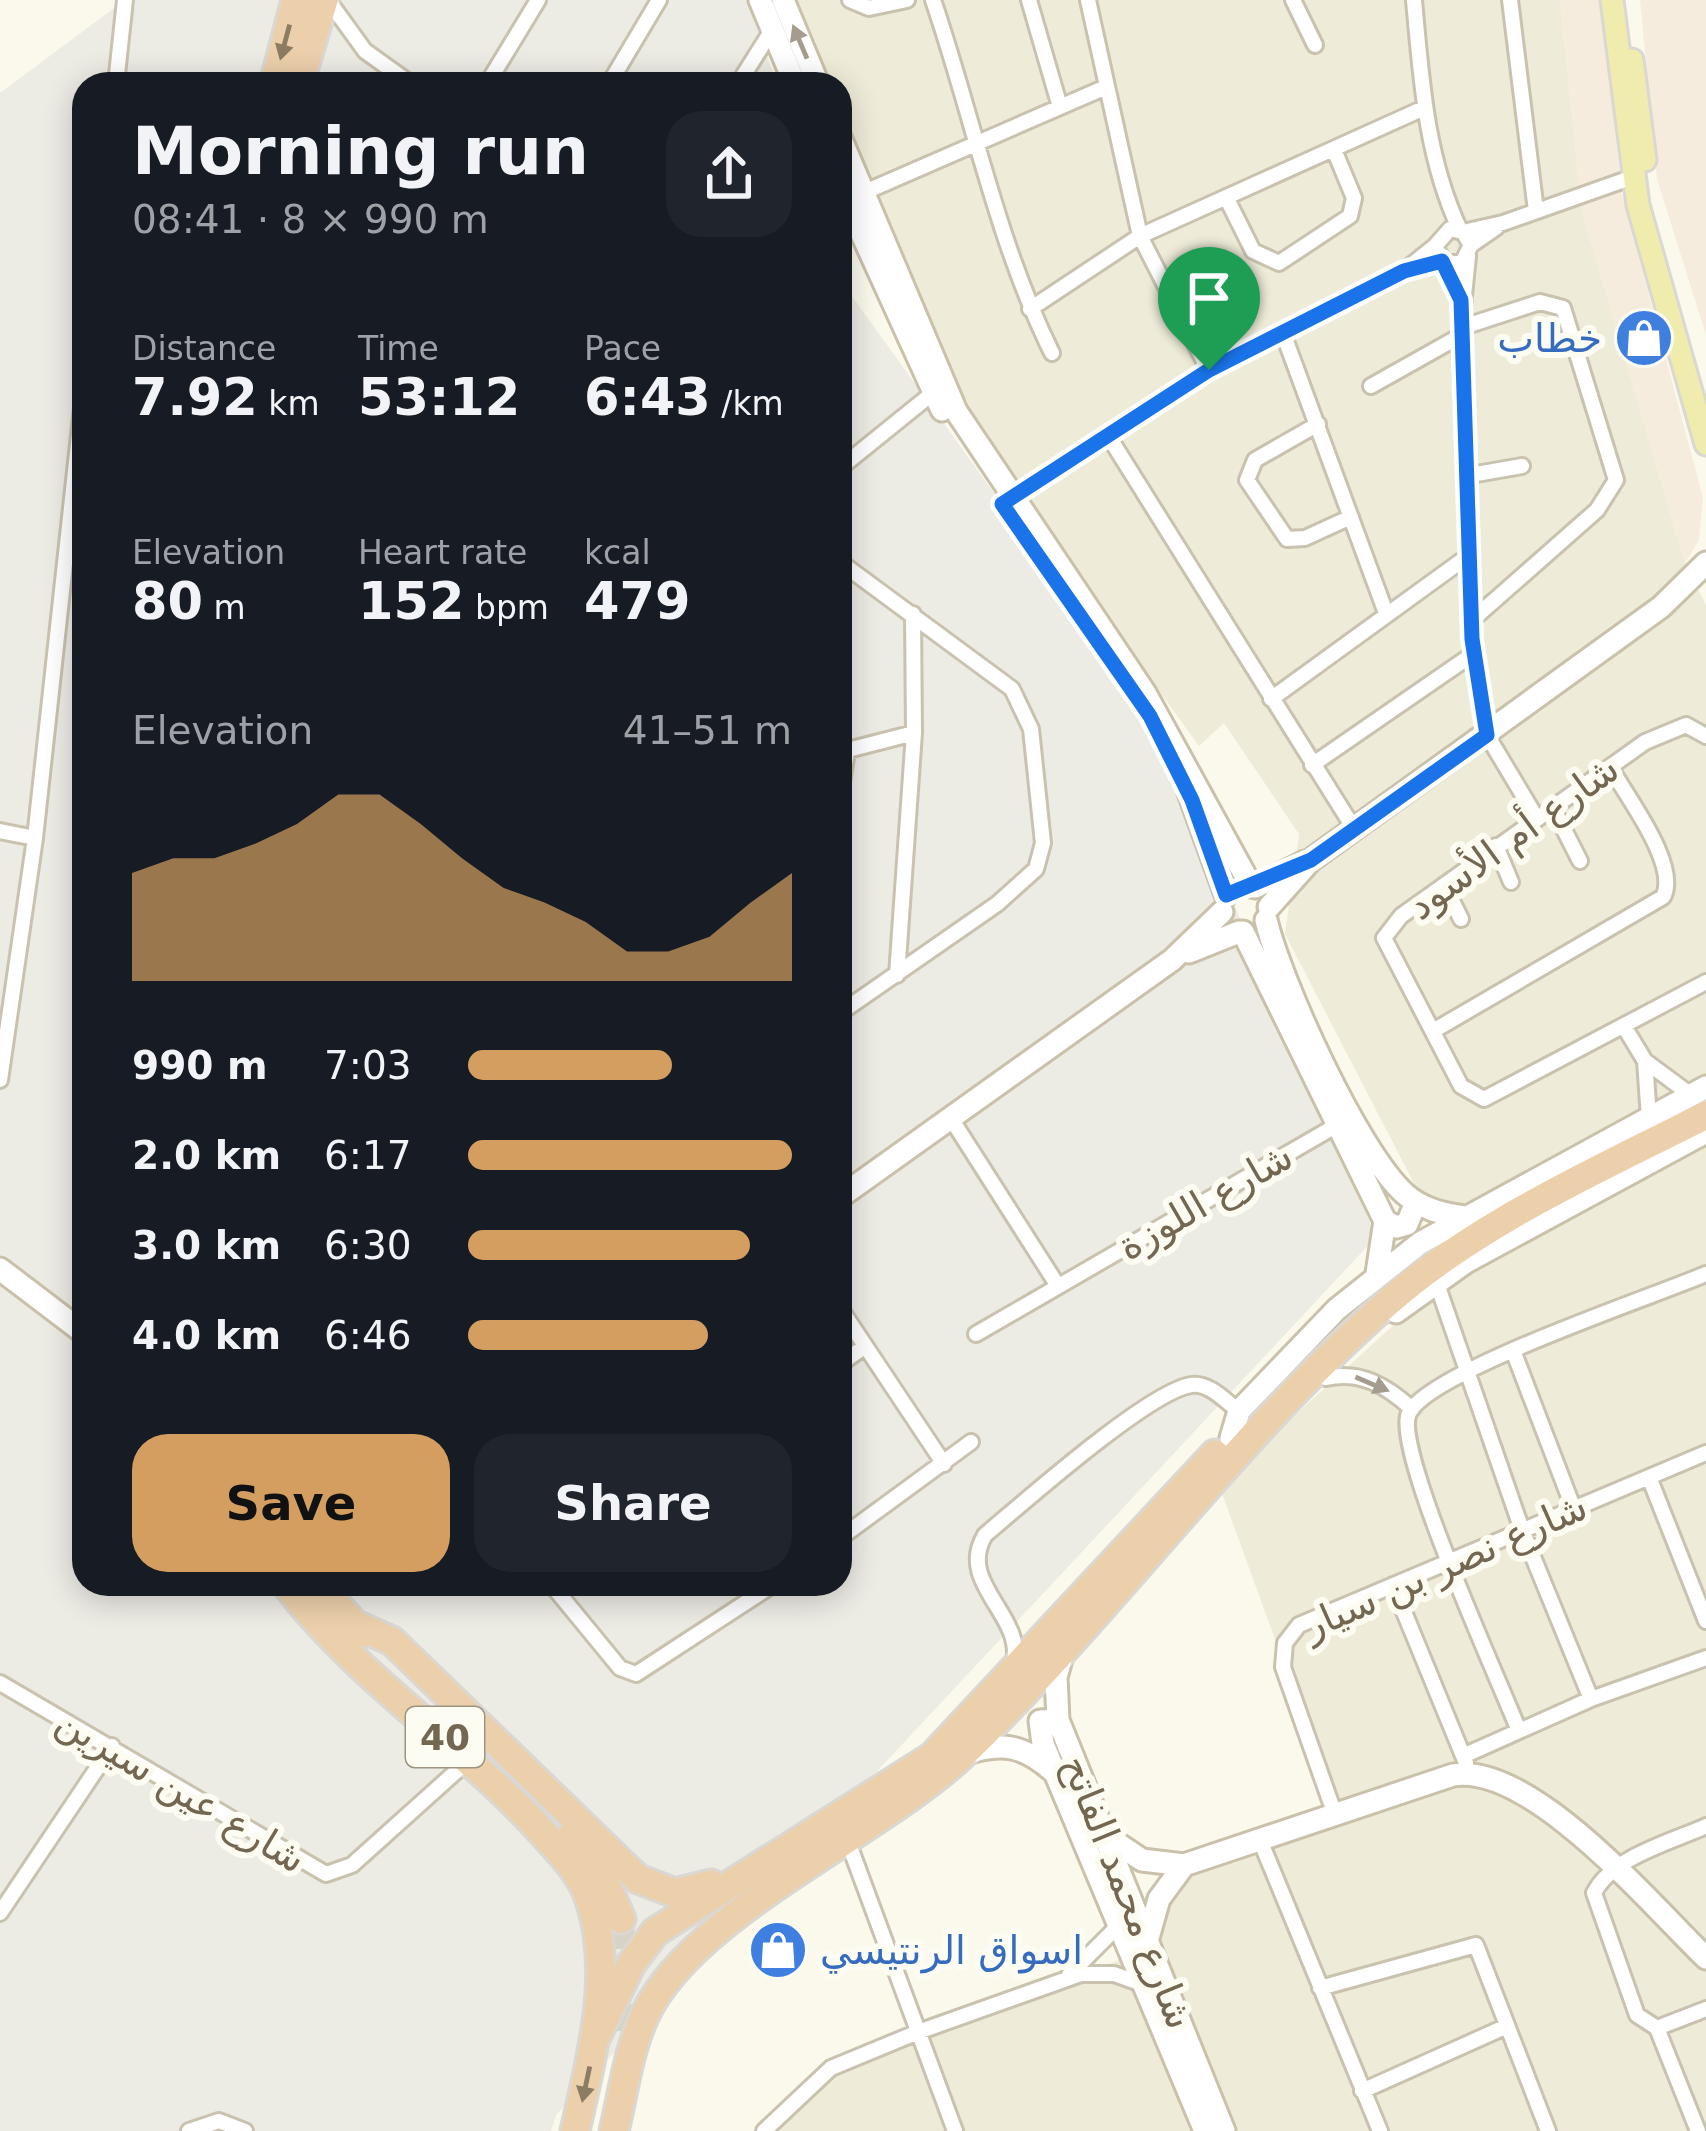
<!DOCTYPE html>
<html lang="en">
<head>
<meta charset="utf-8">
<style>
	body { margin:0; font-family:"DejaVu Sans",Cairo,sans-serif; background:#20242c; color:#f1f3f6; height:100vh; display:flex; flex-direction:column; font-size:45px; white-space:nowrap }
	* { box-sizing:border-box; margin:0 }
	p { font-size:39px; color:#9ea1a6 }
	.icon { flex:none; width:66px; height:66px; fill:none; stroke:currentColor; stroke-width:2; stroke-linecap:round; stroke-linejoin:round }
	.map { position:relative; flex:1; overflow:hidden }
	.details { position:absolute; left:72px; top:72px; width:780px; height:1524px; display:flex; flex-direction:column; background:#171b24; border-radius:36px; box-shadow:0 6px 30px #0003 }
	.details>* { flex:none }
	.pin { position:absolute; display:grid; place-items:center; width:102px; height:102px; color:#fff; margin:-123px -51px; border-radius:50% 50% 50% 0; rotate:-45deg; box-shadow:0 0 12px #0007 }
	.pin .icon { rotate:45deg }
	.round { display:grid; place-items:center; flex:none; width:126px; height:126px; border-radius:36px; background:#20242c }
	.summary { display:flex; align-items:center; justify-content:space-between; height:204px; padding:0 60px }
	h1 { font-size:66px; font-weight:600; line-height:90px }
	.metrics { display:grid; grid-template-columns:repeat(3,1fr); gap:18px; height:204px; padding:12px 60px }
	.metrics div { display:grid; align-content:center }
	.metrics b { font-size:51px; font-weight:600 }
	.metrics small { font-size:33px; font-weight:400 }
	.metrics p { font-size:33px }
	.chart { height:336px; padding:24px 60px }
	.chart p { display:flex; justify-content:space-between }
	.chart svg { width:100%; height:216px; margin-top:12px; fill:#d49e61; opacity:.7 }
	.action { display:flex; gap:24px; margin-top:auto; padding:24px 60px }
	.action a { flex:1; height:138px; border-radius:36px; background:#d49e61; color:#111; font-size:48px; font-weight:600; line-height:138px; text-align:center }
	.action a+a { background:#20242c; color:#f1f3f6 }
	ul { padding:0 60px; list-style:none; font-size:39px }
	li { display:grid; grid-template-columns:192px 144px 1fr; align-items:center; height:90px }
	li i { height:30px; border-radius:15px; background:#d49e61 }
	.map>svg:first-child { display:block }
	.residential { fill:#eeebd8 }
	.commercial { fill:#f6ecde }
	.industrial { fill:#ecebe4 }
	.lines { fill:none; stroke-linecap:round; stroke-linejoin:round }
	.highway-tunnel { stroke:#d8d4c5; stroke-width:27; stroke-dasharray:27 14; stroke-linecap:butt }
	.street-casing { stroke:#c9c2af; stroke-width:20 }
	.secondary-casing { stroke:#cac1ab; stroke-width:27 }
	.primary-casing { stroke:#dbd7d2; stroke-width:27 }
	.highway-casing { stroke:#dbd7d2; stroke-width:33 }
	.street { stroke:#fff; stroke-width:14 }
	.secondary { stroke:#fff; stroke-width:21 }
	.primary { stroke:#f0ecad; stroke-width:21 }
	.highway { stroke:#ecd0ab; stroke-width:27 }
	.oneway { fill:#8b7c63 }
	.oneway2 { fill:#a49c8e }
	.route-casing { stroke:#fff; stroke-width:24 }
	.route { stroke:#1a73e8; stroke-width:15 }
	.labels { text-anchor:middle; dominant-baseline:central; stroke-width:12; stroke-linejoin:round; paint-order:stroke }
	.shield { fill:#fdfcf2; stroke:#9c9481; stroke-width:3 }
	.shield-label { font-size:36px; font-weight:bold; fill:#736751 }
	.shop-label { font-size:39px; fill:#366cbe; stroke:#fdfcf2; text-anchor:end }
	.street-label { font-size:39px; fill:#736751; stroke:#fdfcf2 }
</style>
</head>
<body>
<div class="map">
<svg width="1706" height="2131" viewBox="0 0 1706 2131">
	<rect width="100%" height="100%" fill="#faf9ec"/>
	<path class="residential" d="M782,0h778l22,211 103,352 21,42v474l-271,145 -150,-290 14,-100 -75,-111 -25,23 -176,-243 -143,-247 -40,-105v-67h-26z
		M1706,1137v994h-938l62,-60 329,-126 2,-40 25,-34 152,-58 -119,-328 229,-210z"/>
	<path class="commercial" d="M1560,0h42l19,190 82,308 -4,42 -14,23 -103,-352z
		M1640,0h66v335l-49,-156z"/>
	<path class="industrial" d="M125,0h622l30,84h-693v1500h756v-1319l11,30 301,417 224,525 -820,878 -5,16h-551v-2038z"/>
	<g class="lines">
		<path class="highway-tunnel" d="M621,2031v-112"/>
		<g class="street-casing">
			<path id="street" d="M328,0l37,51 46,33
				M850,0l19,8 38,-8
				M933,0c40,117 64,242 119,353
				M1029,0l31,107
				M1088,0l52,236 69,135
				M1293,0l22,45
				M1414,0c7,78 12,158 46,230
				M1510,0l26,211
				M116,84l9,-84
				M487,84l51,-84
				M609,84l50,-84
				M738,84l34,-54
				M858,195l248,-108
				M1226,197l27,54 26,12 71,-47 4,-18 -19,-46
				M1463,232l40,-9 130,-46
				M1471,245l-8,-13 -13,-3 -15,17 9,17h18l9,-18 26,-18
				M1468,256l-8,80 13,318 14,81 49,82
				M1030,309l110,-73 284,-128
				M1460,328l80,-26 23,6 53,172 -19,30 -126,111
				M1283,333l103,280
				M1371,386l89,-50
				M1318,424l-63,36 -8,20 40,59 18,-1 46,-21
				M1109,437l244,390
				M840,468l99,-80
				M1465,476l57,-10
				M1002,504l207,-133 195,-100 31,-25
				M840,562l172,127 19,40 12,114 -7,26 -39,35 -157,109
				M1271,699l197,-143
				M1706,736l-20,-11 -41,17 -244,174 -17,22 77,148 23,13 222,-117
				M840,752l74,-19
				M1312,765l161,-111
				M840,794l7,-42
				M1552,806l28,55
				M0,831l35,7
				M1496,846l15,36
				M1444,885l17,34
				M897,975l17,-242 -1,-119
				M1625,1028l20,33 46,34
				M1433,1031l230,-134c17,-31 -36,-100 -53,-130
				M1645,1061l4,57
				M0,1080l35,-242 49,-449
				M952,1120l106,166
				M1436,1281l86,249 69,169
				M840,1308l104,156
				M976,1334l368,-213
				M1514,1353l59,154
				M840,1364l24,-17
				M1326,1378c34,-8 61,8 86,31
				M1649,1477l57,144
				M840,1538l131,-96
				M551,1584l69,84 16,6 138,-90
				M1393,1585l73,178
				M1014,1662c10,-47 -58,-79 -29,-127 38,-32 163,-143 206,-150 18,-3 34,16 48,26
				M0,1683l326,191 26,-9 118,-106
				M1519,1731c-19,-49 -127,-284 -110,-318 21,-42 243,-116 297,-139
				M1463,1756l128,-57 115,-41
				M1334,1812l-51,-145 2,-24 14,-18 407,-172
				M847,1839l108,292
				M1260,1840l120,291
				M0,1913l112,-167
				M1069,1975l50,-50
				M1320,1988l156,-43 72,186
				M1657,2028l-20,-13 -43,-122c18,-36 77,-51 112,-67
				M1362,2091l145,-65
				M189,2131l30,-10 26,10
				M764,2131l67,-63 87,-36 163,-58h33l31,11
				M1698,2131l-41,-103 49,-19"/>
		</g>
		<g class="secondary-casing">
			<path id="secondary" d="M760,0l35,84
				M783,0l35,84
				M840,137l116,274 189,282 106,193
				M840,186l102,224
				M1189,793l37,102
				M1255,887l50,-25
				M1269,907l42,-47 350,-253 45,-44
				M1266,920c15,63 92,232 139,274 17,15 37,20 60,23
				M1243,932l142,289 -8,52
				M1189,952l50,-20
				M840,1197l332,-237 50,-48
				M1385,1221l11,6 11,-3 9,-22
				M0,1269l84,64
				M1396,1312l70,-50 240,-130
				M1231,1438l8,-27 98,-102 83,-66 286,-156
				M1064,1649l-8,28 2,43 166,411
				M1058,1720l-18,1 3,23 162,387
				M964,1754c38,-13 60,-9 91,19
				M1109,1838l33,22 42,5 269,-90c79,-12 198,130 253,183
				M1148,1938l11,-39 25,-34"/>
		</g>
		<g class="primary-casing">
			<path id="primary" d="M1612,0l26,205 68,239
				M1632,60l13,100"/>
		</g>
		<g class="highway-casing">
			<path id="highway" d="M274,84l22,-84
				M299,84l25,-84
				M286,1584c70,93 174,159 252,244 20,22 45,46 53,75 23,74 0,155 -16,228
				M317,1584l46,49
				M352,1623l40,18 246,238 37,14 36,-9
				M572,1835l31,42 18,42
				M596,2037l35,-73 24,-32 277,-175 283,-303
				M614,2131c9,-37 14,-79 30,-114 46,-103 237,-184 320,-264 148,-142 268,-313 422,-449 91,-81 212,-134 320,-189"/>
		</g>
		<use href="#street" class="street"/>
		<use href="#secondary" class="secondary"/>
		<use href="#primary" class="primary"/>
		<use href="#highway" class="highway"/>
	</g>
	<defs><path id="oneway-solid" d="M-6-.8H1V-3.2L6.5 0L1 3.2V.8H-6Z" transform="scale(3)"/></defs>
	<g class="oneway">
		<use href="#oneway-solid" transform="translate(285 42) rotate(105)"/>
		<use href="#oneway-solid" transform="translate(586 2084) rotate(102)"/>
	</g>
	<g class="oneway2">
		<use href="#oneway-solid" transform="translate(800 42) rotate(-113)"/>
		<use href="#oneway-solid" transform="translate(1372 1384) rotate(23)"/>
	</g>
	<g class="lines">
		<g class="route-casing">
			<path id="route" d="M1442,261l19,39 11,339 15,96 -176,125 -85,35 -34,-95 -42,-84 -148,-212 207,-134 195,-99z"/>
		</g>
		<use href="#route" class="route"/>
	</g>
	<defs>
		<g id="shop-disc" transform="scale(3)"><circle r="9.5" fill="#3f7fe0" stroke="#fdfcf2"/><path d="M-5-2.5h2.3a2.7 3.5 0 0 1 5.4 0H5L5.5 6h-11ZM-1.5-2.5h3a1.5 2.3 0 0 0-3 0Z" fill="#fff"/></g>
	</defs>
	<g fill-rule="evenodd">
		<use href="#shop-disc" x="1644" y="338"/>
		<use href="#shop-disc" x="778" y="1950"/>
	</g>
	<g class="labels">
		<rect class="shield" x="406" y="1707" width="78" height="60" rx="9"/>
		<g class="shield-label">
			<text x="445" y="1737">40</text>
		</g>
		<g class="shop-label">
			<text x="1602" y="338">خطاب</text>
			<text x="820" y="1950" text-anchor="start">اسواق الرنتيسي</text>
		</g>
		<g class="street-label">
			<text transform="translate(1513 837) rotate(-36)">شارع أم الأسود</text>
			<text transform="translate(1205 1201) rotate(-30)">شارع اللوزة</text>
			<text transform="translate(1445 1566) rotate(-24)">شارع نصر بن سيار</text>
			<text transform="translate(181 1790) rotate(31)">شارع عين سيرين</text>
			<text transform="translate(1128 1892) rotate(68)">شارع محمد الفاتح</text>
		</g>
	</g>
</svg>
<div class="pin" style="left:1209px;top:370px;background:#1e9e55"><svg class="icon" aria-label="arrive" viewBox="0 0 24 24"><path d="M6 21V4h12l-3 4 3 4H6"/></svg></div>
<section class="details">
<div class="summary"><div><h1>Morning run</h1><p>08:41 · 8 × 990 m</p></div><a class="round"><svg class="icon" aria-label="share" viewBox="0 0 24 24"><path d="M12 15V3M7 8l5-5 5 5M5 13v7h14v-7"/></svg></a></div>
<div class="metrics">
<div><p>Distance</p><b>7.92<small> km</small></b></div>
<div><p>Time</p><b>53:12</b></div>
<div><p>Pace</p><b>6:43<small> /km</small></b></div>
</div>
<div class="metrics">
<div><p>Elevation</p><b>80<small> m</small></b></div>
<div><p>Heart rate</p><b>152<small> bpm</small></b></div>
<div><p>kcal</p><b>479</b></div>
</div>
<div class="chart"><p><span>Elevation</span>41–51 m</p>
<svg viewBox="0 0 160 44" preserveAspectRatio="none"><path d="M0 44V22L10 19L20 19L30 16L40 12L50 6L60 6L70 12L80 19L90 25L100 28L110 32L120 38L130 38L140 35L150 28L160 22V44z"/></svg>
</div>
<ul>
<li><b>990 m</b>7:03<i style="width:63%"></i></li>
<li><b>2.0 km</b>6:17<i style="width:100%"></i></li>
<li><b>3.0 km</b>6:30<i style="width:87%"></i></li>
<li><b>4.0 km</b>6:46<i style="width:74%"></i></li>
</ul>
<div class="action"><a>Save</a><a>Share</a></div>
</section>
</div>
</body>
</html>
